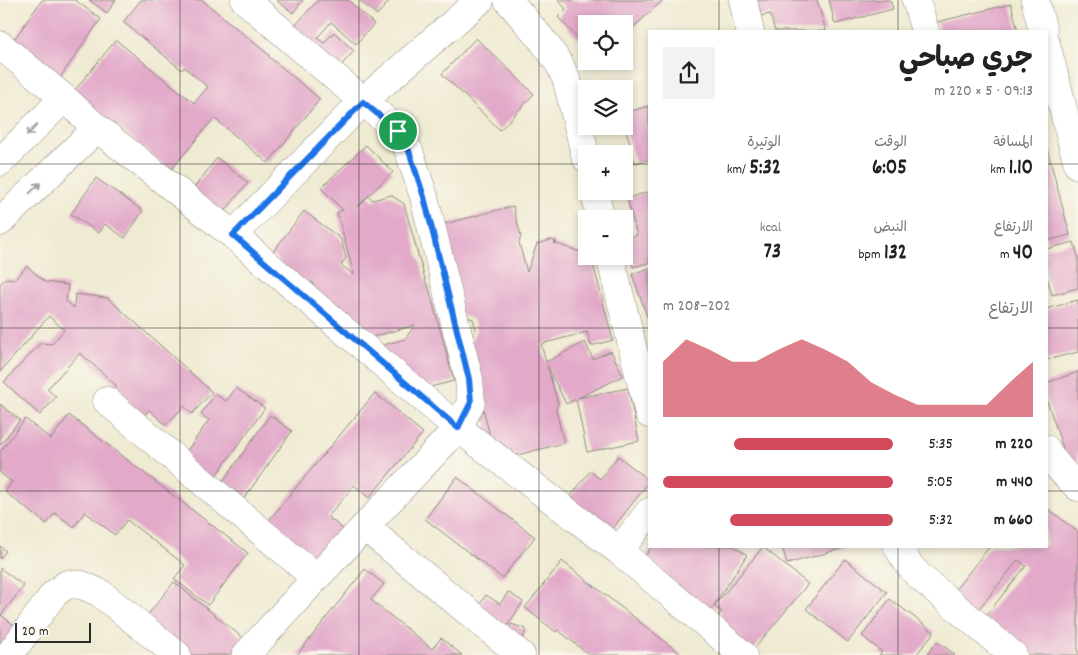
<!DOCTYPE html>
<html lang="ar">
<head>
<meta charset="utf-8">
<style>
	body { margin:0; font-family:Dekko,"Playpen Sans Arabic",sans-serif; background:#f2f2f2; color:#222; direction:rtl; height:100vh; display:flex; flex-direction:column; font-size:19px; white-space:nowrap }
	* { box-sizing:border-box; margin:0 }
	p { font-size:16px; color:#767676 }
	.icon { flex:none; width:28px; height:28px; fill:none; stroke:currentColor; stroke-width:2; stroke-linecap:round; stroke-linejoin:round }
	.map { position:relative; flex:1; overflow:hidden; direction:ltr }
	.drawer { position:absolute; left:648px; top:30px; width:400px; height:518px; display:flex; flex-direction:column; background:#fff; border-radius:0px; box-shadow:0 2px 8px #0003; direction:rtl }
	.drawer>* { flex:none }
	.buttons { position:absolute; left:578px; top:15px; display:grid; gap:10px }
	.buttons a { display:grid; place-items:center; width:55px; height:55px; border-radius:0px; background:#fff; box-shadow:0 2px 8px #0003; font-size:25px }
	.scale { position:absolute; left:15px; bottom:12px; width:76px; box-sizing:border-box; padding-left:5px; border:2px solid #2b2b2b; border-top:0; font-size:14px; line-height:18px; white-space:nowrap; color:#2b2b2b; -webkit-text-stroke:4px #fbf7ec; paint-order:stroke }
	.pin { position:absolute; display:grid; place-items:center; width:42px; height:42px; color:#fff; margin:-21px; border:2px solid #fff; border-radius:50%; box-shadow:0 1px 5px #0007 }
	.round { display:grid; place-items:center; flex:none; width:52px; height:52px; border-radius:0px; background:#f2f2f2 }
	.overview { display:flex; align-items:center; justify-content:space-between; height:85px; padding:0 15px }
	h1 { font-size:28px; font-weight:700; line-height:38px }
	.figures { display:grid; grid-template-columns:repeat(3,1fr); gap:8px; height:85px; padding:5px 15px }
	.figures div { display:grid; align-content:center }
	.figures b { font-size:21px; font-weight:700 }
	.figures small { font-size:14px; font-weight:400 }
	.figures p { font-size:14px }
	.chart { height:140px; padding:10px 15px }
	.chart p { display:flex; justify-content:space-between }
	.chart svg { width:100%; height:90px; margin-top:5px; fill:#d1495b; opacity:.7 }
	ul { padding:0 15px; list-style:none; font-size:16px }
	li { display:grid; grid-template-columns:80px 60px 1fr; align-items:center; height:38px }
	li i { height:12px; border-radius:6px; background:#d1495b }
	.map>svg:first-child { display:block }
	.building { fill:#e2a9c9 }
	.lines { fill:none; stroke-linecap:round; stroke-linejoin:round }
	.minor-casing { stroke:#8d8a7e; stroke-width:29 }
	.minor { stroke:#fff; stroke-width:28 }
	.oneway { stroke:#a0a0a0 }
	.route-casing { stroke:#fff; stroke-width:10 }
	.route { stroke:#1a73e8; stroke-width:6 }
	.grid { fill:none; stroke:#2b2b2b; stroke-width:1; stroke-opacity:0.55 }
</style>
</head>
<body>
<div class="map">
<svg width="1078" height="655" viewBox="0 0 1078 655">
	<rect width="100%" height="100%" fill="#fbf7ec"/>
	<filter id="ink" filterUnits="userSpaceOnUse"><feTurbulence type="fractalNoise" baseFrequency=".02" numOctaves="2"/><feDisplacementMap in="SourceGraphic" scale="10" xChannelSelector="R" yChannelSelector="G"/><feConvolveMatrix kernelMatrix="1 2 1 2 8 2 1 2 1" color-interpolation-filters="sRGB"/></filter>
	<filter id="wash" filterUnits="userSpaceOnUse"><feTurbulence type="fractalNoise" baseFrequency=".0096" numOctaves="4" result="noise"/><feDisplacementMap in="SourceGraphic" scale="20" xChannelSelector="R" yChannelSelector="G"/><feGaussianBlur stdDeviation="1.12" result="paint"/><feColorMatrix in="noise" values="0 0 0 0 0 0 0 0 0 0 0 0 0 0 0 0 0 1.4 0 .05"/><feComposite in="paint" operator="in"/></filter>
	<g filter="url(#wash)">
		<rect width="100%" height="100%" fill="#efead2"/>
		<g id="blocks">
			<path class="building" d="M42,0h33l26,19 -42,60 -49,-34z
				M89,0h27l-9,13z
				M141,0h61l67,55 -1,1 52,43 -52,64 -54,-45 -43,52 -97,-79 42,-51 78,63 14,-16 -24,-20 -2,3 -59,-48z
				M276,0h27l-10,13z
				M318,0h30l26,24 -18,20 -25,-22 -14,16 7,5 10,-11 20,19 -17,19 -45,-41z
				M359,0h31l-13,15z
				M558,0h105l-39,36v-12h-38v19l-2,2 -26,-28 8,-8z
				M752,0h65l9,31h-51l-5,-17 -13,3z
				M829,0h61l3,9 -58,15z
				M1011,4l7,27h-79l-2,-9z
				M476,38l58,56 -34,36 -58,-56z
				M649,106v54l-14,3 -11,-41v-9z
				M366,145l27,27 -36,35 4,-2 7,-9 5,4 18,-5 13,9 22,79 2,2 26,96 -32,8 -53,-40 36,-10 10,-14 -53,15 -42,-33 -7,-25 -14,4 -27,-33 32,-42 37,28 5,19 -5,7 13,10 -17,-63 6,-2 -22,-22z
				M1046,145l24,90 -24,6z
				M217,158l31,25 -28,34 -30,-24z
				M96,178l47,33 -18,27 -20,-14 -6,9 -28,-19z
				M649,192v71l-16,4 -8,-29 12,-3 -10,-37z
				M513,206l8,30 -2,7 8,29 10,-28 14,-4 6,2 -3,1 32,11v2h5l22,84 -22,6 -4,-14 -46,12 5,18 39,-20 8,17 18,-8 12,25 -45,22 50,-10 11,53 -52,11 -11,-53 -10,5 -19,-39 11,39 -2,6 8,33 -70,18 7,-18 -10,-3 -23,-89 8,-22 -3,-10 -12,-4 -24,-89z
				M1074,242l4,15v31l-26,7 -6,-21v-25z
				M27,266l18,16 23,3 -2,16 8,7 1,-14 33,4 104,94 -20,22 -8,-8 -18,19 -17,-15 -10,11 -25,-23 2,-13 -36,-32 -33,36 9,8 -16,18 -36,-33 37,-39 11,1 12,-14 -15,-14 -17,19 -1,2 -31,35v-88l6,-6 9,1z
				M649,268v51h-1l-16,-45z
				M1078,300v52l-32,8v-51z
				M1078,372v105l-5,1 -27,-80v-15z
				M236,388l29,20 -55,76 -31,-22 30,-42 -8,-6 14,-20 11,7z
				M375,393l48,40 -54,65 -15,-13 -26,32 15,12 -37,43 -47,-40z
				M0,404l20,16 -20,25z
				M69,415l179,138 -40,52 -34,-26 11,-14 -58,-45 -12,15 -30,-23 -11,15 -19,-14 -8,11 -42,-32 7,-10 -12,-9v-21l25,-33 26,20z
				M270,415l22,16 -59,83 -22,-16z
				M618,456l31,24v2l-49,63 -42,-32 32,-42 10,8z
				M457,477l78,60 -33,41 -77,-59z
				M1046,507l32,25v123h-81l-18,-31 47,-58 -8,-6 -47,59 -24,-19 43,-54h56z
				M0,546l6,5 -6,8z
				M652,546h81l14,9 -46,70 -70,-47z
				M782,546h65v1l-60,17z
				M763,547l45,37 -59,71 -43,-25 16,-18 -8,-6z
				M845,559l42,33 -39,50 -42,-33z
				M562,561l120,94h-93l-31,-25 -2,2 -31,-24z
				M0,568l24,18 -23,29 20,15 -21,25z
				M365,569l19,15 -13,16 61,49 9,-11 21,17h-165z
				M174,582l69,56 -14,17h-56l-35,-28z
				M508,592l15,10 -19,29 -29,-19 11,-17 14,9z
				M890,599l44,33 -18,23h-37l3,-3 -20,-16z
				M511,624l15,5 -4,14 -16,-4z
				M937,641l18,14h-28z"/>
		</g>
	</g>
	<g filter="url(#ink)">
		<use href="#blocks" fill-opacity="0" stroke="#8d8a7e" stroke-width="1"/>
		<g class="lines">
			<g class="minor-casing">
				<path id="minor" d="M245,0l153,131 11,20 15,46 45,182 2,23 -13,26 -142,150 -70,77
					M508,0l36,42 16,23 7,16 19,77
					M743,0l7,31
					M916,0l9,31
					M1035,0l8,31
					M1046,44l32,121
					M0,45l64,53 33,30 136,107 225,193 161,123 124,104
					M0,162l64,-64
					M594,191l7,28
					M0,222l97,-94
					M233,235l130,-134 117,-101
					M610,256l39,158
					M107,401l209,177
					M1046,449c8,15 19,26 32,38
					M365,527l156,128
					M897,546l12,19 10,11 94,79
					M619,551l30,-39
					M9,655l45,-61 13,-10 15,1 18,8 77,62"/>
			</g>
			<use href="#minor" class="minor"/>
		</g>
		<defs><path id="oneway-shaft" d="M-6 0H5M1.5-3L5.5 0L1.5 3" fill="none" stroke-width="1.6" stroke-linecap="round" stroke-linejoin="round" transform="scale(1.25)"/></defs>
		<g class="oneway">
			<use href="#oneway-shaft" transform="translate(32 130) rotate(135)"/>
			<use href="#oneway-shaft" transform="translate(35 188) rotate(-44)"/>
		</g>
	</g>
	<g class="lines" filter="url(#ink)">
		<g class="route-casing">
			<path id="route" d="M363,102l35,29 11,20 15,46 45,182 2,23 -13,26 -225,-193z"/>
		</g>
		<use href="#route" class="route"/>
	</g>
	<path class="grid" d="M180,0v655M359,0v655M539,0v655M719,0v31M898,0v31M0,164h586M624,164h25M1046,164h32M0,328h649M1046,328h32M0,491h649M1046,491h32M719,546v109M898,546v109"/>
</svg>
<div class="buttons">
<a><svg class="icon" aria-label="locate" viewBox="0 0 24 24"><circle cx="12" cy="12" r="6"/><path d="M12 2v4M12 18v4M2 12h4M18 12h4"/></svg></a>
<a><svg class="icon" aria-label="layers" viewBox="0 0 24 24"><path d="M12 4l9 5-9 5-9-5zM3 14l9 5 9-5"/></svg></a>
<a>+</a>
<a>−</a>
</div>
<div class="scale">20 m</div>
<div class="pin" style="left:398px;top:131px;background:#1e9e55"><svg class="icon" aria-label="arrive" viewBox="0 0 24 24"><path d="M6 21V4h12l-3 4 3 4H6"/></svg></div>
<section class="drawer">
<div class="overview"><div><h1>جري صباحي</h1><p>09:13 · 5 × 220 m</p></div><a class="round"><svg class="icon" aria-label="share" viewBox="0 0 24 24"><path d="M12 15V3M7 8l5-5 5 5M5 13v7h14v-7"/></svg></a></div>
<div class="figures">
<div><p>المسافة</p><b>1.10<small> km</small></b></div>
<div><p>الوقت</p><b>6:05</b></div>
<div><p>الوتيرة</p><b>5:32<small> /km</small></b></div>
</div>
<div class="figures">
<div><p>الارتفاع</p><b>40<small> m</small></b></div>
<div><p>النبض</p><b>132<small> bpm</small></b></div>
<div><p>kcal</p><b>73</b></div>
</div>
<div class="chart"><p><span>الارتفاع</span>202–208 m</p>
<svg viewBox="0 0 160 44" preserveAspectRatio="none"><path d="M0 44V17L10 6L20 11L30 17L40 17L50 11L60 6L70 11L80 17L90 27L100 33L110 38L120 38L130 38L140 38L150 27L160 17V44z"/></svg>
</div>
<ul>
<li><b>220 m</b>5:35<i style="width:69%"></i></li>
<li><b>440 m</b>5:05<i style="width:100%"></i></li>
<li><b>660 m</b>5:32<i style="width:71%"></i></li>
</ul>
</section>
</div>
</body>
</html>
